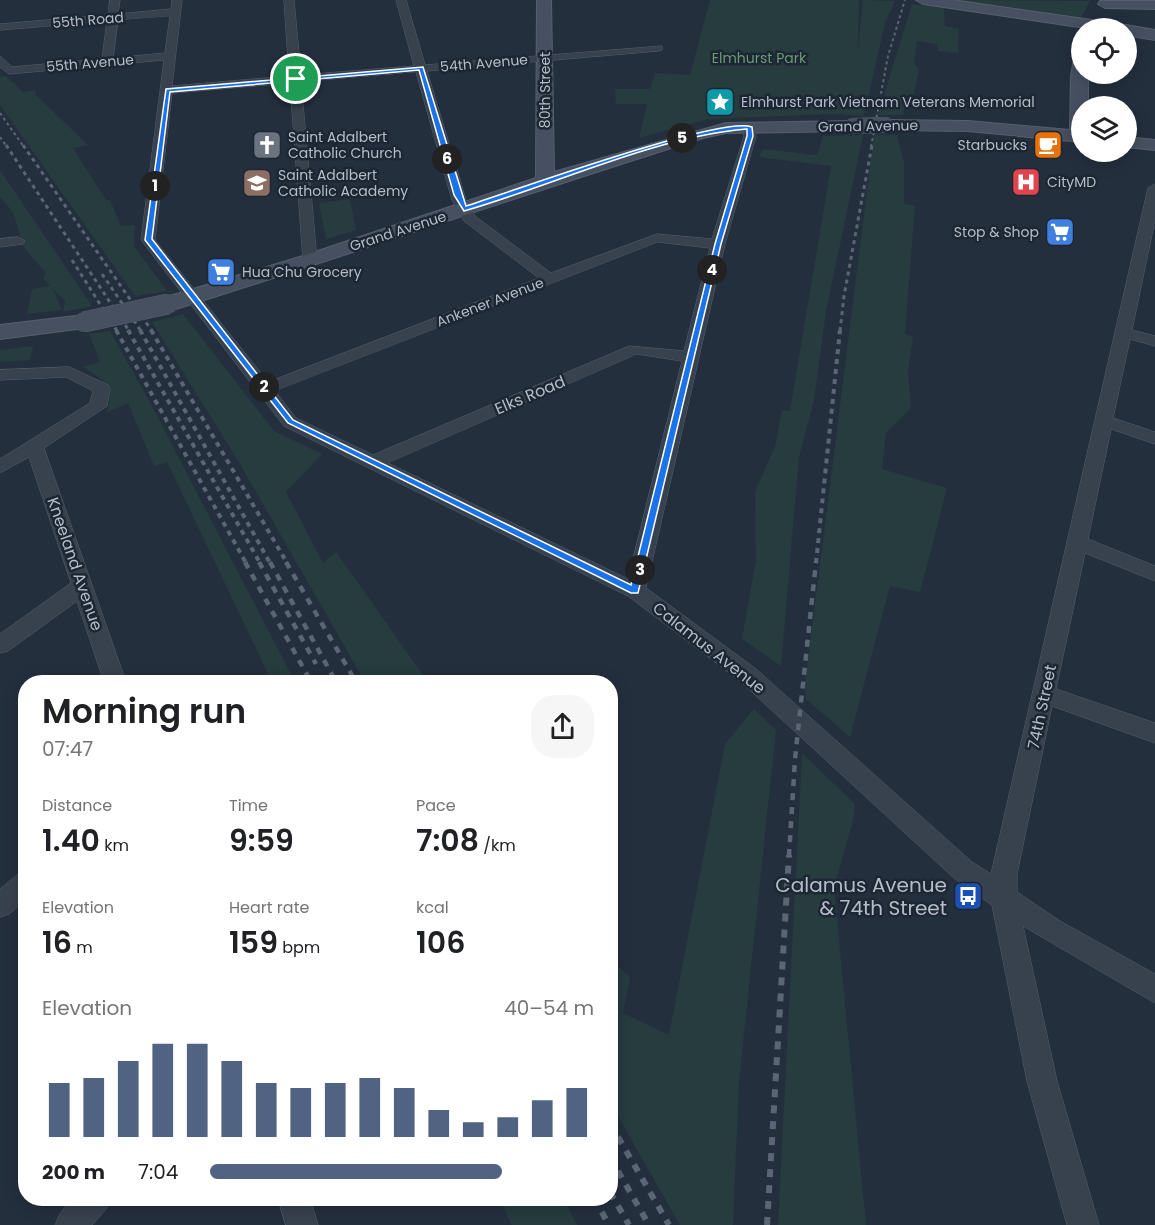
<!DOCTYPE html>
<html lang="en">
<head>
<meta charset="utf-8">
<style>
	body { margin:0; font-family:Poppins,sans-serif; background:#f6f6f6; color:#202124; height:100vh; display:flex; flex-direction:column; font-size:22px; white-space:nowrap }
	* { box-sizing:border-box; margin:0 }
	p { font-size:20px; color:#757577 }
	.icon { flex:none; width:33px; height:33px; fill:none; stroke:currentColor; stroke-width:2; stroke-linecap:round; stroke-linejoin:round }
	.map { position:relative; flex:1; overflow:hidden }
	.panel { position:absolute; left:18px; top:675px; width:600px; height:531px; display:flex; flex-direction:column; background:#fff; border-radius:24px; box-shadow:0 3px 15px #0003 }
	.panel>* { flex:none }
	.buttons { position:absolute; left:1071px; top:18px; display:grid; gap:12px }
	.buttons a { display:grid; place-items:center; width:66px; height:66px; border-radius:50%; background:#fff; box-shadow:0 3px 15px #0003; font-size:30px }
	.pin { position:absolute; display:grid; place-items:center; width:51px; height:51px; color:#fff; margin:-26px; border:3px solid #fff; border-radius:50%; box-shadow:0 2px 6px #0007 }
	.km { position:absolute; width:30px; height:30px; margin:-15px; border-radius:50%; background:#222; color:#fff; font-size:16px; line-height:30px; text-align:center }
	.round { display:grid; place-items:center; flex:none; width:63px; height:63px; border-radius:24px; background:#f6f6f6 }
	.overview { display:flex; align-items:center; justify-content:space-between; height:102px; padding:0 24px }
	h1 { font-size:33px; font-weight:600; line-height:45px }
	.metrics { display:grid; grid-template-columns:repeat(3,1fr); gap:9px; height:102px; padding:6px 24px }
	.metrics div { display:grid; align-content:center }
	.metrics b { font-size:30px; font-weight:600 }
	.metrics small { font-size:16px; font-weight:400 }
	.metrics p { font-size:16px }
	.chart { height:168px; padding:12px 24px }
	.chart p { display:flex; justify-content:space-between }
	.chart svg { width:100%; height:108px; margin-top:6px; stroke:#506383; stroke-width:6 }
	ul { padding:0 24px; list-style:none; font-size:20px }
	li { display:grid; grid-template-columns:96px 72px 1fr; align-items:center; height:45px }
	li i { height:15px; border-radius:8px; background:#506383 }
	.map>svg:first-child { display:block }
	.green { fill:#263c3f }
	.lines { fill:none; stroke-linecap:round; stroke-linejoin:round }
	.street-casing { stroke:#565f6c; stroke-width:1 }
	.secondary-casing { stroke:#565f6c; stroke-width:2 }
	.street { fill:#38414e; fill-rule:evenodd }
	.secondary { fill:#465061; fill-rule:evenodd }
	.rail-far4 { stroke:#5a6575; stroke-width:2; stroke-dasharray:3 3; stroke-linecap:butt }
	.rail-far3 { stroke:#5a6575; stroke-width:3; stroke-dasharray:4 4; stroke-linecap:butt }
	.rail-far2 { stroke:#5a6575; stroke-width:4; stroke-dasharray:5 5; stroke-linecap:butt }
	.rail-far1 { stroke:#5a6575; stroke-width:4.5; stroke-dasharray:7 7; stroke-linecap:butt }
	.rail { stroke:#5a6575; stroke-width:6; stroke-dasharray:8 8; stroke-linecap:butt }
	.secondary-bridge-far1-casing { stroke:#565f6c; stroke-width:16; stroke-linecap:butt }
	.secondary-bridge-casing { stroke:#565f6c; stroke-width:21; stroke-linecap:butt }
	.secondary-bridge-far1 { stroke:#465061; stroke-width:16 }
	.secondary-bridge { stroke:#465061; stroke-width:20 }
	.route { fill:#1a73e8; stroke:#fff; stroke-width:1.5; fill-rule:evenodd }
	.labels { text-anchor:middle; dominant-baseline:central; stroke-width:5; stroke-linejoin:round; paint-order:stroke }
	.far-street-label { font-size:14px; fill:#b4bcc9; stroke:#1d2633 }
	.far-park-label { font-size:14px; fill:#6b9a76; stroke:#1d2633 }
	.far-poi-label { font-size:14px; fill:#b4bcc9; stroke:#1d2633; text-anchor:start }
	.street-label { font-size:16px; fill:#b4bcc9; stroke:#1d2633 }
	.near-poi-label { font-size:20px; fill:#b4bcc9; stroke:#1d2633; text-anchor:end }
</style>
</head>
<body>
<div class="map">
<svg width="1155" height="1225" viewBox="0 0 1155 1225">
	<rect width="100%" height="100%" fill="#242f3e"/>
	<path class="green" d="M710,0h149l-1,49 5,-49 32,1 -10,22 -21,93 -29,-2 -127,5 -69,19 8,-34h-31l-1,-15h35l5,-16 35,2z
		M950,0l140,1 -9,16h-4z
		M912,4l32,4 1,18 14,3 -1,24 -20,-2 -1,-7 -20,-3 -3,23 5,5 -5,25h-6l-5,21h-25z
		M0,76h6l17,16 12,-2 1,5 52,50 -15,3 33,52h4l11,26 14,-1 -1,21 33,45 -32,5 -135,-191z
		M863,135l-37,176 -12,89 -15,57 -18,209 -39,-27 14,-79 -1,-69 20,-44 7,-37 8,1 41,-245 -72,-9 4,-8 54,6 6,-19z
		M874,135h23l7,28v41l11,2 -10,128 8,3 -5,34 3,37 -25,25 -4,36 65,19 -27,104 -30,-6 -40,151 -44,-38 -1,-15z
		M0,170l92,136 -29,6 2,-11 -12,-12 9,21 -35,4 5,-25 18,-3 -7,-8 3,-5 -22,-25 -11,-36 -13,-15z
		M350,199l6,31 -30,9 -7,-36z
		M183,314l91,117 48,23 -36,38 37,71 13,-11 92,130h-63l-125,-218 -88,-142z
		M110,331l42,75 143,276h-23l-105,-220 -13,4 -26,-63 -22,10c11,-27 -2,-32 -23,-46l17,-5 -11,-28z
		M33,346l-3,14 -30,2v-12z
		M754,709l22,21 -37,351 -6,144h-53l-69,-121v-144l19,17 -7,36 46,22 56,-291z
		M802,753l53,51 -2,17 -19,66 32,338h-88z
		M499,1199h65l13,26h-65z"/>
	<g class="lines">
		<g class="street-casing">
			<path id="street" d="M110,0h10l-2,14 53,-5 1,-9h10l-10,86 117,-10 -5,-76h10l7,75 113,-9 -18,-66h10l19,65 237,-19v4l-4,1 -231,20 39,129 9,16 76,57 106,-39 55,5 32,-103v-9l10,-3 2,12 -31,108 -79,344 110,81 216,193 19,12 157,-686 7,-4v36l-23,110 23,6v10l-25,-7 -17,79 42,14v12l-44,-15 -23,110 67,27v15l-70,-28 -29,136 99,34v20l-103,-37 -35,168v18l43,29 95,53v29l-132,-77 34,155 42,144h-32l-40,-144 -35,-176 -38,-27 -214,-197 -112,-85 -344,-170 -143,-186 23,-180 -155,14 -9,-7v-11l12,11 90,-8 5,-38 -107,9v-6l108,-9zM170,16l-5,37 -52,5 5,-38zM416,72l36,128 12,21 75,57 -271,104 -113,-142 17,-147 118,-10 13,177 7,4 7,-4 -16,-178zM658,242l52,6 -26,103 -55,-5 -256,109 -77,-37 -21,-27zM637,354l45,7 -54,218 -240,-116z
				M18,237l7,4 -2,3 -23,3v-8z
				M69,367l39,18 2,4 -3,17 -63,42 82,234h-22l-27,-81 -69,50 -8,2v-19l71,-51 -42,-126 -29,16v-14l90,-56 3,-12 -27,-14 -66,3v-10z
				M26,871v29l-17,14 -9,3v-28l17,-14z
				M73,1198h38l-5,11 -14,16h-37l5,-11z
				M278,1198h32l8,27h-32z"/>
		</g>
		<g class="secondary-casing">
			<path id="secondary" d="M537,0h14l3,172 172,-49 126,-2 9,5 -9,5 -126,2 -23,5c-176,55 -351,116 -527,171h-16l-3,-5 3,-5 143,-43 233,-78z
				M916,0h36l161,23 7,5 6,-3 29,5v10l-29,-5v-7h-40l-163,-24z
				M1100,1h55v8l-50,-1 -7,-4z
				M1082,54v20h6v32h-6v36l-114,-11 -82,-1 -9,-5 9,-5 82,1 102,9 1,-54 3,-17z
				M1126,137l29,3v10l-29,-3z
				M84,315l8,2 3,5 -3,5 -92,12v-14z"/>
		</g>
		<use href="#street" class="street"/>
		<use href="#secondary" class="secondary"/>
		<path class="rail-far4" d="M0,113l24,34
			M0,137l7,10
			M871,147l17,-91 17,-56"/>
		<path class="rail-far3" d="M6,145l123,186
			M23,145l129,186
			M72,260l45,71
			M102,274l39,57
			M840,331l4,-35 28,-151"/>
		<path class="rail-far2" d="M116,330l130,233
			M128,330l132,233
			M140,330l130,233
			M151,330l136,233
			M816,563l24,-233"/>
		<path class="rail-far1" d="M245,562l66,120
			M259,562l57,102
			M270,562l66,120
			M286,562l70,120
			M789,856l6,-97 21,-197"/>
		<path class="rail" d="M610,1123l59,102
			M610,1157l39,68
			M610,1192l19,33
			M594,1198l15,27
			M767,1225l22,-370"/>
		<g class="secondary-bridge-far1-casing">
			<path id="secondary-bridge-far1" d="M852,126l34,-1"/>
		</g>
		<g class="secondary-bridge-casing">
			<path id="secondary-bridge" d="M84,322l84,-18"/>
		</g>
		<use href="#secondary-bridge-far1" class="secondary-bridge-far1"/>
		<use href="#secondary-bridge" class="secondary-bridge"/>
	</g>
	<path class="route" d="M423,67l43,139c44,-14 256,-91 286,-79l1,9 -32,108 -83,349h-7l-343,-170 -143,-183 21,-151zM419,70l35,125 10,16c91,-26 189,-74 283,-82v7l-32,108 -84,341 -338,-165 -141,-181 18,-147z"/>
	<defs>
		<g id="sight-square" transform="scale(1.5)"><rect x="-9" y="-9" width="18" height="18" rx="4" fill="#0f9aa8" stroke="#1d2633"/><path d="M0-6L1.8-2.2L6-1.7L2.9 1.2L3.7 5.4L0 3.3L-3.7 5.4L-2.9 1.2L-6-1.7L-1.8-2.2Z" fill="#fff"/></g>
		<g id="church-square" transform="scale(1.5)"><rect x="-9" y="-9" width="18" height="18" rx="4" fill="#6b7280" stroke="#1d2633"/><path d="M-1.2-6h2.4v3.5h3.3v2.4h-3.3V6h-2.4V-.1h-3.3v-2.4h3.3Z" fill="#fff"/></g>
		<g id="cafe-square" transform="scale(1.5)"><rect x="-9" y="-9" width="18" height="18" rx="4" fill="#e8710a" stroke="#1d2633"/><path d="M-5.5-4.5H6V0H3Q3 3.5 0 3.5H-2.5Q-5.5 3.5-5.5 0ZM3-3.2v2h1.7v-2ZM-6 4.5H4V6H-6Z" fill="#fff"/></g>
		<g id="hospital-square" transform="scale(1.5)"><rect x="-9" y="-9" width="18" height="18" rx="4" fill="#e0444e" stroke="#1d2633"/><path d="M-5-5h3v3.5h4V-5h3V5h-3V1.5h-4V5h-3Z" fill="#fff"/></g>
		<g id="school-square" transform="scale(1.5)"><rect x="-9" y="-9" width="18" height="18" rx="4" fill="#8d6e63" stroke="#1d2633"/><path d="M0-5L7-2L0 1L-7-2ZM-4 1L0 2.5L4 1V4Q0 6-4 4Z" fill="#fff"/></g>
		<g id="supermarket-square" transform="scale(1.5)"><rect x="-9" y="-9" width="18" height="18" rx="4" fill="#3f7fe0" stroke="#1d2633"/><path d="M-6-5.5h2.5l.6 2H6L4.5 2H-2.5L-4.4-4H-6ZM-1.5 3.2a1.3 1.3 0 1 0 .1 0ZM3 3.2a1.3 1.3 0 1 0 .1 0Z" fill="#fff"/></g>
		<g id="bus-square" transform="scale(1.5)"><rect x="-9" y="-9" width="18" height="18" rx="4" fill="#1a4fb4" stroke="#1d2633"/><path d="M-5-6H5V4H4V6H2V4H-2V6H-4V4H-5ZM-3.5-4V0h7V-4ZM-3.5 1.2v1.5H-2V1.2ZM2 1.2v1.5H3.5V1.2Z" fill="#fff"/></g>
	</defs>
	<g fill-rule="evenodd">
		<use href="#sight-square" x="720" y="102"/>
		<use href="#church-square" x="267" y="145"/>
		<use href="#cafe-square" x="1048" y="145"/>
		<use href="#hospital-square" x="1026" y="182"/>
		<use href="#school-square" x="257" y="183"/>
		<use href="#supermarket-square" x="1060" y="232"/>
		<use href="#supermarket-square" x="221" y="272"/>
		<use href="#bus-square" x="968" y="896"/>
	</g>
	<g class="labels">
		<g class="far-street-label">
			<text transform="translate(88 20) rotate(-5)">55th Road</text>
			<text transform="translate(90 63) rotate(-5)">55th Avenue</text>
			<text transform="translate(484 63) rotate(-5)">54th Avenue</text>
			<text transform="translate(545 90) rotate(-90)">80th Street</text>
			<text transform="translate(868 126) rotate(-1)">Grand Avenue</text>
			<text transform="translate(398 231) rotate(-18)">Grand Avenue</text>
			<text transform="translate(490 302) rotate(-21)">Ankener Avenue</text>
		</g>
		<g class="far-park-label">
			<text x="759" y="58">Elmhurst Park</text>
		</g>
		<g class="far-poi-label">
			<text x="741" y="102">Elmhurst Park Vietnam Veterans Memorial</text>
			<text x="288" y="137">Saint Adalbert<tspan x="288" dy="16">Catholic Church</tspan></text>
			<text x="1027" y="145" text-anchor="end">Starbucks</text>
			<text x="278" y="175">Saint Adalbert<tspan x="278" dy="16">Catholic Academy</tspan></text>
			<text x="1047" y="182">CityMD</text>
			<text x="1039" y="232" text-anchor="end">Stop &amp; Shop</text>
			<text x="242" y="272">Hua Chu Grocery</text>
		</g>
		<g class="street-label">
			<text transform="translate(530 395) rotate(-23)">Elks Road</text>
			<text transform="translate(75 564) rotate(71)">Kneeland Avenue</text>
			<text transform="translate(709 648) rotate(38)">Calamus Avenue</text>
			<text transform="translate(1042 707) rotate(-78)">74th Street</text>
		</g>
		<g class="near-poi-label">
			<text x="947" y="885">Calamus Avenue<tspan x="947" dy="23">&amp; 74th Street</tspan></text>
		</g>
	</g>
</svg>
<div class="buttons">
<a><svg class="icon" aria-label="locate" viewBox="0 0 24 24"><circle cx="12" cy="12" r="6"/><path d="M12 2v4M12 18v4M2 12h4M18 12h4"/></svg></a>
<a><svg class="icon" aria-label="layers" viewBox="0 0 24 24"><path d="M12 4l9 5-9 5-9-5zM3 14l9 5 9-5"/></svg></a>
</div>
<div class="pin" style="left:296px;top:79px;background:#1e9e55"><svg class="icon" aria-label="arrive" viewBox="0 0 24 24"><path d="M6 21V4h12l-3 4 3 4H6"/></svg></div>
<b class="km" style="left:155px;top:186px">1</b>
<b class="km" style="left:264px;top:387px">2</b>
<b class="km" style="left:640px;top:570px">3</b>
<b class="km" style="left:712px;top:270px">4</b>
<b class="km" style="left:682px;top:138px">5</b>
<b class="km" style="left:447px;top:159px">6</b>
<section class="panel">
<div class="overview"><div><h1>Morning run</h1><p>07:47</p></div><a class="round"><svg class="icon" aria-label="share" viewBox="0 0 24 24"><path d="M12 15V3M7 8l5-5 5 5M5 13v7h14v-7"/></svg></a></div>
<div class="metrics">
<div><p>Distance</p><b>1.40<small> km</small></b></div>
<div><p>Time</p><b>9:59</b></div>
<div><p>Pace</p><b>7:08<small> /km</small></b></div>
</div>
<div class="metrics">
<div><p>Elevation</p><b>16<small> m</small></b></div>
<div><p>Heart rate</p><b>159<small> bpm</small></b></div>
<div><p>kcal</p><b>106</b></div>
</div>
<div class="chart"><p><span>Elevation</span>40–54 m</p>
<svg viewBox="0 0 160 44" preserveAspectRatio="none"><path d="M5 44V22M15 44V20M25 44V13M35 44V6M45 44V6M55 44V13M65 44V22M75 44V24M85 44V22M95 44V20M105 44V24M115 44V33M125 44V38M135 44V36M145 44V29M155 44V24"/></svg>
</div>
<ul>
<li><b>200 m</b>7:04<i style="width:76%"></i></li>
</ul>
</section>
</div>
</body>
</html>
